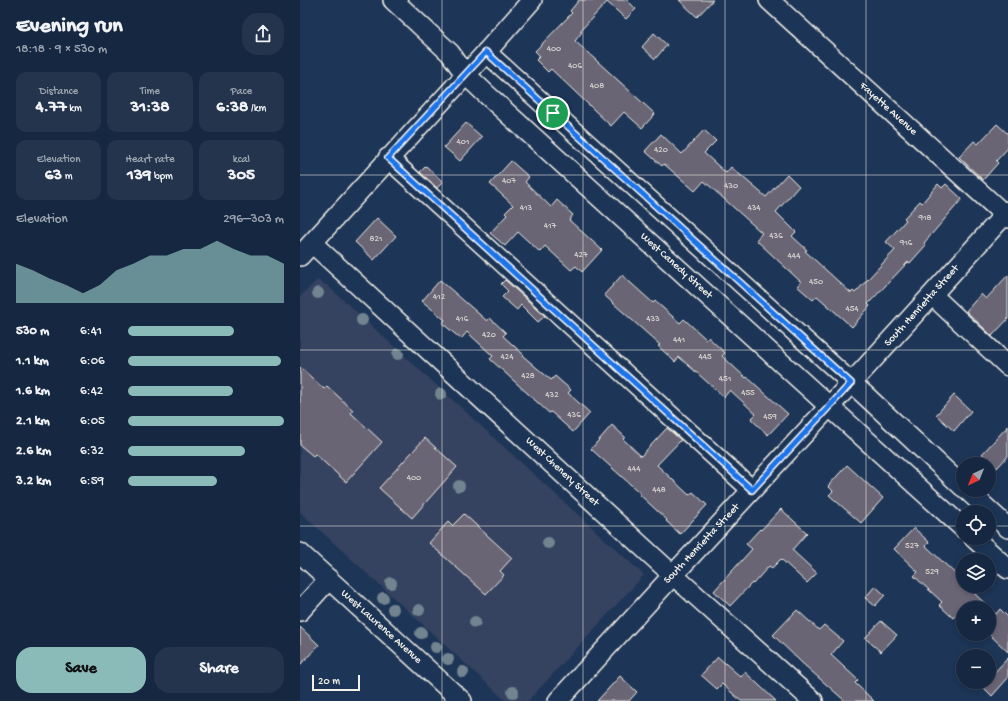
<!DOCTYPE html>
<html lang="en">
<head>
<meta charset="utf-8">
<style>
	body { margin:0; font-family:"Gochi Hand",sans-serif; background:#23344c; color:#f1f3f6; height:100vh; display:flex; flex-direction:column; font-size:15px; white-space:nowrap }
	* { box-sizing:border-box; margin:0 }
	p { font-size:13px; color:#9ea6b1 }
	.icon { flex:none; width:22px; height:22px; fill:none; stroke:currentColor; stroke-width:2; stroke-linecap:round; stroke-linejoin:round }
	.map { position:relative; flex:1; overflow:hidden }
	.panel { display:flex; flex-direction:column; background:#162841; width:300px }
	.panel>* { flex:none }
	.needle { width:26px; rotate:223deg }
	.tools { position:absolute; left:656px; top:457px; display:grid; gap:8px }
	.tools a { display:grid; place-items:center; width:40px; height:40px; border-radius:50%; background:#162841; box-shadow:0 2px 6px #0003,0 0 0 1px #35445a; font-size:20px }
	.scale { position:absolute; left:12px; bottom:10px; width:48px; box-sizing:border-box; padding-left:4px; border:2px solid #f4f1e8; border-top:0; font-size:11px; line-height:14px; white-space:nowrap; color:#f4f1e8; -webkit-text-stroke:3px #1d3557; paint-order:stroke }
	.pin { position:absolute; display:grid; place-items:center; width:34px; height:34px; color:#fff; margin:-17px; border:2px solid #fff; border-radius:50%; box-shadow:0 1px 4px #0007 }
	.round { display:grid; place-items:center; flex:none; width:42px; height:42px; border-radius:16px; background:#23344c }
	.head { display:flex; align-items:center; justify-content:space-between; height:68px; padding:0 16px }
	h1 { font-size:22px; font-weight:700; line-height:30px }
	.stats { display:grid; grid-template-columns:repeat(3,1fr); gap:6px; height:68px; padding:4px 16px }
	.stats div { display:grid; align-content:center; border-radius:10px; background:#23344c; text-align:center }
	.stats b { font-size:17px; font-weight:700 }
	.stats small { font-size:11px; font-weight:400 }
	.stats p { font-size:11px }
	.chart { height:112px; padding:8px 16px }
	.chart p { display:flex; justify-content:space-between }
	.chart svg { width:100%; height:72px; margin-top:4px; fill:#8bbbb9; opacity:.7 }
	.button { display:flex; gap:8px; margin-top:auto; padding:8px 16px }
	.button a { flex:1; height:46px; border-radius:16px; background:#8bbbb9; color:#111; font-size:16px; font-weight:700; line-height:46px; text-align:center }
	.button a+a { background:#23344c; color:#f1f3f6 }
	ul { padding:0 16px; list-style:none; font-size:13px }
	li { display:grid; grid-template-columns:64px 48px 1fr; align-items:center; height:30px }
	li i { height:10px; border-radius:5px; background:#8bbbb9 }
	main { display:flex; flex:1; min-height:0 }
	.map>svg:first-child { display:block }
	.built { fill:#344360 }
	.building { fill:#6a6575; stroke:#f4f1e8 }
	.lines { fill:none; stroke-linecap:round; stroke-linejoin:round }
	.minor-casing { stroke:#f4f1e8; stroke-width:22 }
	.minor { stroke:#1d3557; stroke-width:19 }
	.tree { fill:#728490 }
	.route-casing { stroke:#fff; stroke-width:8 }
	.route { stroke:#1a73e8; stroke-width:5 }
	.grid { fill:none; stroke:#f4f1e8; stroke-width:1; stroke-opacity:0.55 }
	.labels { text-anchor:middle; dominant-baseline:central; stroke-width:3; stroke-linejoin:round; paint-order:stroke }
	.number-label { font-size:9px; fill:#d2cecb }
	.street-label { font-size:11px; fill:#f4f1e8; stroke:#1d3557 }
</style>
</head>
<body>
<main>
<section class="panel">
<div class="head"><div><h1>Evening run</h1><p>18:18 · 9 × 530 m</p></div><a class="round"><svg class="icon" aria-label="share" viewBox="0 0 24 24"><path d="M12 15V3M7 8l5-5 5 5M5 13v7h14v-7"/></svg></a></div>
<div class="stats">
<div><p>Distance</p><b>4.77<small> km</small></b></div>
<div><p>Time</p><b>31:38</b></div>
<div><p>Pace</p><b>6:38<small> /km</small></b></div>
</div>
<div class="stats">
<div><p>Elevation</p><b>63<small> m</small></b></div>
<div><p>Heart rate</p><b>139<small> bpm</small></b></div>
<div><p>kcal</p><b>305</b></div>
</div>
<div class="chart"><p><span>Elevation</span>296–303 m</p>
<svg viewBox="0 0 160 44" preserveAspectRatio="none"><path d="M0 44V20L10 24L20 29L30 33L40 38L50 33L60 24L70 20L80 15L90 15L100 11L110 11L120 6L130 11L140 15L150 15L160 20V44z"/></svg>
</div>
<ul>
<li><b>530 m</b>6:41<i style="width:68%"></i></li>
<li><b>1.1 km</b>6:06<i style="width:98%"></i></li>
<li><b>1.6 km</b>6:42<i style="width:67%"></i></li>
<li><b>2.1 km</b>6:05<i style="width:100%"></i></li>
<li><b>2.6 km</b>6:32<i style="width:75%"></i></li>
<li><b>3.2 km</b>6:59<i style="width:57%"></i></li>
</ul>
<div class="button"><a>Save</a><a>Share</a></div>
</section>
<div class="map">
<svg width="708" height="701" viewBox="0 0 708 701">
	<rect width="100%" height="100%" fill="#1d3557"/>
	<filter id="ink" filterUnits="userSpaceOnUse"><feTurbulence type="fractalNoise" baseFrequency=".025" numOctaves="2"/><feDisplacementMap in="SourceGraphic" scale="8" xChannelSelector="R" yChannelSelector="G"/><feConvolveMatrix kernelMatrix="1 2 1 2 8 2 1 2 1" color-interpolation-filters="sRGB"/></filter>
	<g filter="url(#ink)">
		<path class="built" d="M17,280l11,6 316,289 -116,126h-22l-206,-189v-215z"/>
		<path class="building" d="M279,0h48l9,9 -10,10 -19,-17 -27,29 2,1 -7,9 80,73 -13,14 -18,-16 -13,14 -60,-57 -3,3 -12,-12 4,-4 -5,-5 37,-38 -2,-2z
			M379,0h34l-16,17z
			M354,33l13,12 -12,14 -13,-12z
			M166,123l16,14 -22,24 -16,-14z
			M697,124l11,10v14l-12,13 2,2 -15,17 -24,-23 15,-16 4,3z
			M404,130l12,11 -12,12 22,20 5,-6 35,30 21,-23 12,12 -23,26 20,20 -4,4 15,14 -2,1 46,42 2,-2 2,2 40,-43 -9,-8 20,-22 -2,-2 16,-17 2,2 16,-19 4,4 4,-4 16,15 -38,44 2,2 -16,18 -2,-1 -40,42 2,2 -18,21 -35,-31 -4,4 -16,-14 4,-4 -45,-42 6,-7 -58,-52 -9,10 -31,-27 -2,2 -17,-15 16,-17 21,20z
			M211,161l18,16 -4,5 26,25 6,-7 16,15 -4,5 33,30 -20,22 -6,-6 -5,4 -26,-24 -5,6 -22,-20 -13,14 -15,-13 17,-18 -2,-2 8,-8 -23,-21z
			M126,166l17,16 -6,6 -17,-16z
			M77,218l19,18 -22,24 -19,-18z
			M322,275l31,28 2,-2 25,22 4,-4 22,20 2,-2 17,16 -3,3 24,22 1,-1 41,37 -20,21 -17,-16 5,-5 -26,-24 -6,7 -45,-40 -4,5 -17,-16 2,-1 -56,-50z
			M708,275v44l-16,17 -26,-25 15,-17 5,5z
			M140,280l47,41 3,-3 16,15 -3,3 21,19 -1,1 28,24 4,-4 16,14 -3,3 22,20 -17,19 -22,-20 -2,1 -59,-54 3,-3 -26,-24 -6,7 -19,-16 3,-3 -23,-19z
			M205,280l40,36 -7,6 -17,-17 -4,5 -15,-13 6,-6 -7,-7z
			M0,367l24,22 3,-3 26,24 -2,3 31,29 -36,40 -31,-28 -2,2 -13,-11z
			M654,395l17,16 -17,20 -18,-16z
			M312,425l13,12 -2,2 18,17 26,-28 14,12 -24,25 32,30 4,-3 14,13 -27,29 -14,-13 1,-1 -28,-26 1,-1 -49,-44z
			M708,426v30l-11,12 -15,-14z
			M125,438l32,29 -45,51 -33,-30z
			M547,465l36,33 -22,25 -32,-28 4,-4 -5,-5z
			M481,509l26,24 -15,17 25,23 -10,10 -26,-24 -9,9 -3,-2 -16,18 -1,-1 -22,23 -16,-15 38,-42 -6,-5 14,-15 1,1z
			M164,514l48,44 -12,13 4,4 -18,19 -57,-51 19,-21 4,4z
			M614,528l15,14 -3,4 37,35v5h5l8,8h-1l21,20 4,-5 8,8v35l-19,-18v-26h-26l-10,10 -14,-13 3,-3 -28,-26 4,-4 -24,-23z
			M575,586l10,9 -10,11 -10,-8z
			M497,610l22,20 5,-5 19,16 -12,14 27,25 -3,3 19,18h-29l-43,-38 -29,-28z
			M581,621l16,14 -16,17 -16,-14z
			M0,627l19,18 -19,20z
			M418,657l23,20 4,-5 31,29h-35l-19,-17 -5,5 -16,-14z
			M708,658v20l-16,18 -10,-10 4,-4h3v-4z
			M320,676l17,16 -8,9h-32z"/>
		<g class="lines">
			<g class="minor-casing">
				<path id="minor" d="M93,0l57,53 15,21 20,19 478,435
					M469,0l239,218
					M186,52l381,345 96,90
					M88,158l364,332
					M12,243l361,332 140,126
					M0,256l182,-199 50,-57
					M632,295l76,71
					M667,490l41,38
					M674,538l34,31
					M0,553l162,148
					M0,611l29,-32
					M258,701l115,-126 194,-209 141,-155"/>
			</g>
			<use href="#minor" class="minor"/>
		</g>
		<g class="tree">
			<circle cx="18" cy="293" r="6"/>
			<circle cx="62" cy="320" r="6"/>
			<circle cx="98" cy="354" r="6"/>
			<circle cx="141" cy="394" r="6"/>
			<circle cx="159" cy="486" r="6"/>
			<circle cx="248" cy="543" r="6"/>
			<circle cx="91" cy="583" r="6"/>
			<circle cx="83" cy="598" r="6"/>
			<circle cx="93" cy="609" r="6"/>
			<circle cx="119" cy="610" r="6"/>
			<circle cx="175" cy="622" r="6"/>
			<circle cx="121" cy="633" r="6"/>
			<circle cx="136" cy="647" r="6"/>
			<circle cx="148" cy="659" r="6"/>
			<circle cx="163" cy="672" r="6"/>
			<circle cx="213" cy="692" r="6"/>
		</g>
	</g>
	<g class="lines" filter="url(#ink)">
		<g class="route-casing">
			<path id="route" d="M186,52l365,331 -99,107 -364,-332z"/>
		</g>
		<use href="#route" class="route"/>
	</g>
	<path class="grid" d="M142,0v701M283,0v701M425,0v701M566,0v701M0,175h708M0,350h708M0,526h663M689,526h19"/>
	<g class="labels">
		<g class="number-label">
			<text x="254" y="49">400</text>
			<text x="275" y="66">406</text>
			<text x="297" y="86">408</text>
			<text x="163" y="142">401</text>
			<text x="361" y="150">420</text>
			<text x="209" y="181">407</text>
			<text x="431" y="186">430</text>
			<text x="226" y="208">413</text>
			<text x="454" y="208">434</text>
			<text x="625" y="218">918</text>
			<text x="250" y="226">417</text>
			<text x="476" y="236">436</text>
			<text x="76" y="239">821</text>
			<text x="606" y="243">916</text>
			<text x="281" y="255">427</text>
			<text x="494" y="256">444</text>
			<text x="516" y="282">450</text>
			<text x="139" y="297">412</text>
			<text x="552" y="309">454</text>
			<text x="162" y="319">416</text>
			<text x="353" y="319">433</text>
			<text x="189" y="335">420</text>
			<text x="379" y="340">441</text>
			<text x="207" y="357">424</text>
			<text x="405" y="357">445</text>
			<text x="228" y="376">428</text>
			<text x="425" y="379">451</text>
			<text x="448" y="393">455</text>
			<text x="252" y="395">432</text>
			<text x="274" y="415">436</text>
			<text x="470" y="417">459</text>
			<text x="334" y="469">444</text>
			<text x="114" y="478">400</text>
			<text x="359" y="490">448</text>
			<text x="612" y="546">527</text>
			<text x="632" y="572">529</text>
		</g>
		<g class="street-label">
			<text transform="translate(588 109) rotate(42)">Fayette Avenue</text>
			<text transform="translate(376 266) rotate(42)">West Canedy Street</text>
			<text transform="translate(622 306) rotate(-48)">South Henrietta Street</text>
			<text transform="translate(262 472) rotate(43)">West Chenery Street</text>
			<text transform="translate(402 544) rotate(-47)">South Henrietta Street</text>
			<text transform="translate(81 627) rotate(42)">West Lawrence Avenue</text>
		</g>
	</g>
</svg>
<div class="tools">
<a><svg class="needle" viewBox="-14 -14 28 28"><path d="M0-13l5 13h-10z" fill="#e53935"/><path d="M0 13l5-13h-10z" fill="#9ea6b1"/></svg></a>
<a><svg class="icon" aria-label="locate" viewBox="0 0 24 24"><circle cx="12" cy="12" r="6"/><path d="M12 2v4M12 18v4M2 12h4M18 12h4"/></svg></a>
<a><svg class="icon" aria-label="layers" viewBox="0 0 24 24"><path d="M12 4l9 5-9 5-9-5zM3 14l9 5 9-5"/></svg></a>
<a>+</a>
<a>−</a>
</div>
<div class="scale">20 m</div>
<div class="pin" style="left:253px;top:113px;background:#1e9e55"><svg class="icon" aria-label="arrive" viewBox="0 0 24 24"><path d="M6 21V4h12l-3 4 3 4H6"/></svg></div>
</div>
</main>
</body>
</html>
